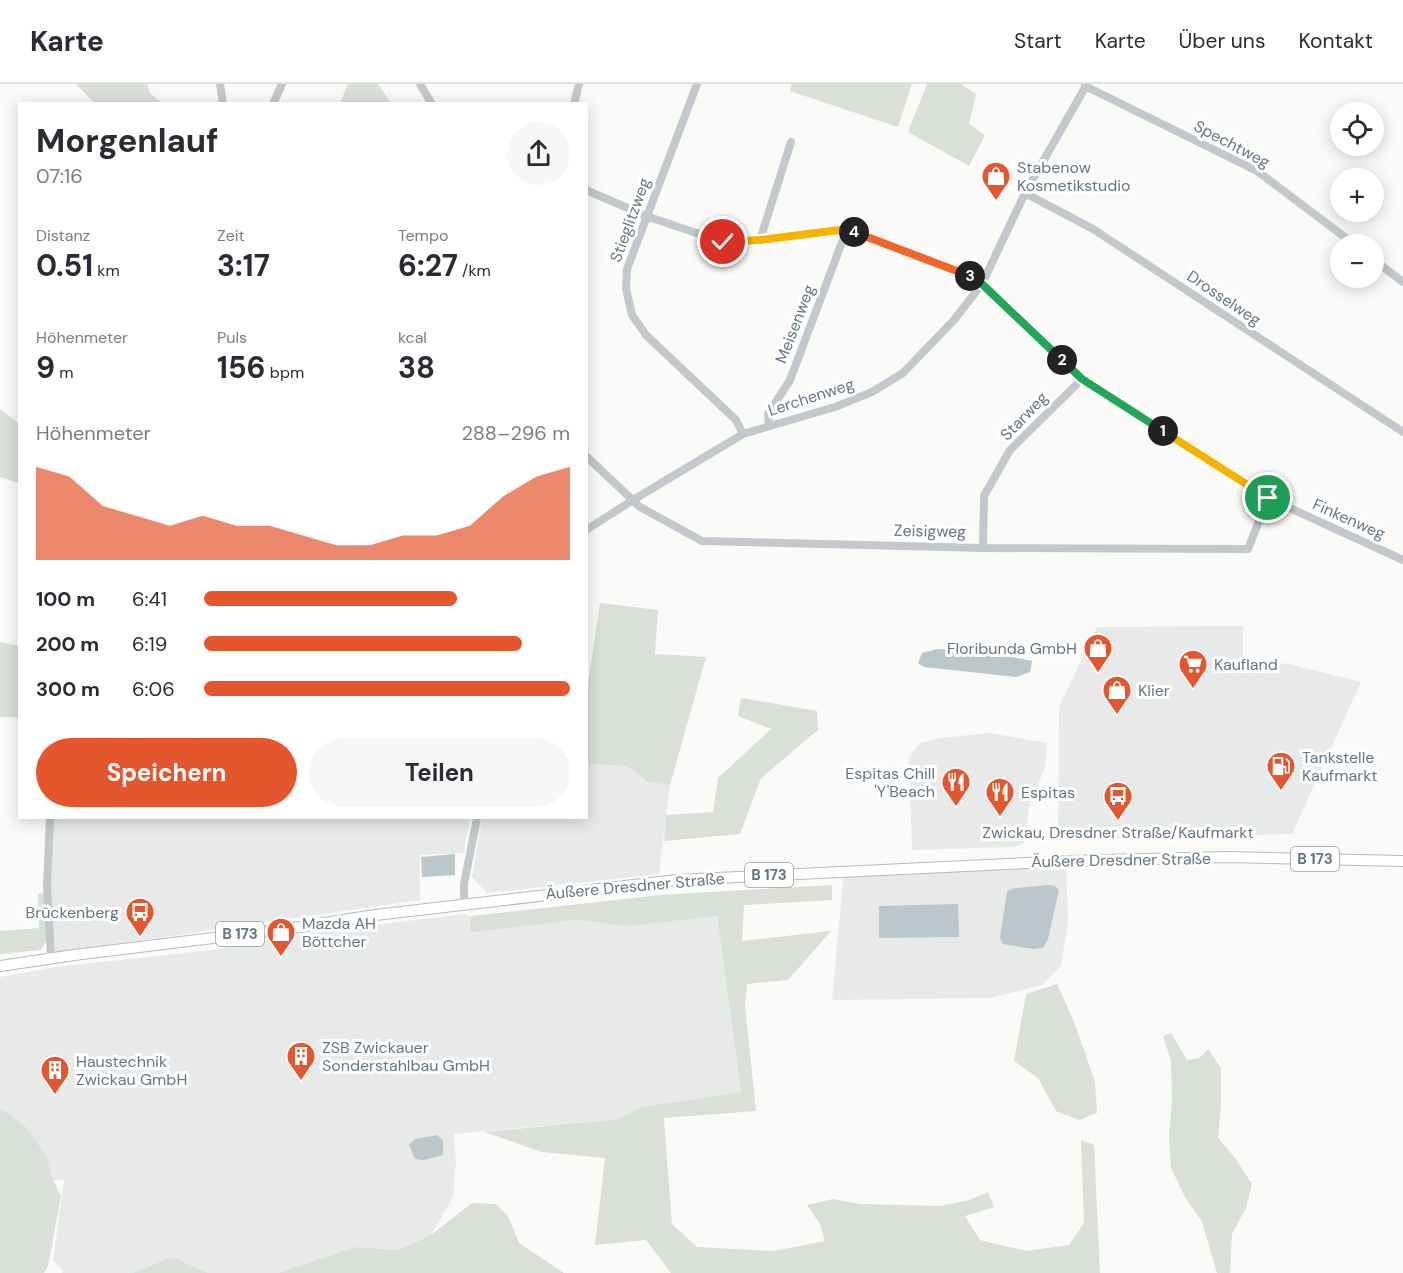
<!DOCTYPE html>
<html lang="de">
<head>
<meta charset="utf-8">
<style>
	body { margin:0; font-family:"DM Sans",sans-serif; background:#f7f7f7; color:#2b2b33; height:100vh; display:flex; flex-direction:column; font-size:22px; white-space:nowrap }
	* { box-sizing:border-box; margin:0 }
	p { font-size:20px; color:#7c7c81 }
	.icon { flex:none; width:33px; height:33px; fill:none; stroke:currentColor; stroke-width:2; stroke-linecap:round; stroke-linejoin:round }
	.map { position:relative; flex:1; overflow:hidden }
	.details { position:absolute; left:18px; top:18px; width:570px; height:717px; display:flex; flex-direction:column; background:#fff; border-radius:0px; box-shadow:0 3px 15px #0003 }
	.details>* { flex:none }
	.fabs { position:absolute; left:1330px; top:18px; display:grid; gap:12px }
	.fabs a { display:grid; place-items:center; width:54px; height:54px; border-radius:50%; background:#fff; box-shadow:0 3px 15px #0003; font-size:30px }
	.pin { position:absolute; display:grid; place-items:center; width:51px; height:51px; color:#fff; margin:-26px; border:3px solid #fff; border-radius:50%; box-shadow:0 2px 6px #0007 }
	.km { position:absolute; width:30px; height:30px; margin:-15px; border-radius:50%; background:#222; color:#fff; font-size:16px; line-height:30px; text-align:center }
	.round { display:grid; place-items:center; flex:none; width:63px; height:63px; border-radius:32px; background:#f7f7f7 }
	.headline { display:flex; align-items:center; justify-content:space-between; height:102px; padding:0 18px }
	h1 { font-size:33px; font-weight:700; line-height:45px }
	.figures { display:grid; grid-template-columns:repeat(3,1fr); gap:9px; height:102px; padding:6px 18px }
	.figures div { display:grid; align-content:center }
	.figures b { font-size:30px; font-weight:700 }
	.figures small { font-size:16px; font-weight:400 }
	.figures p { font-size:16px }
	.chart { height:168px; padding:12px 18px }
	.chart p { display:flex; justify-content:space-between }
	.chart svg { width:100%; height:108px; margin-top:6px; fill:#e4572e; opacity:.7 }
	.primary-button { display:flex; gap:12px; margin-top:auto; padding:12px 18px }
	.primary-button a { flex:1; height:69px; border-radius:36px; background:#e4572e; color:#fff; font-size:24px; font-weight:700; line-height:69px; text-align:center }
	.primary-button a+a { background:#f7f7f7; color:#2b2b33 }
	ul { padding:0 18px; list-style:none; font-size:20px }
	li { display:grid; grid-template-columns:96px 72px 1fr; align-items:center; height:45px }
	li i { height:15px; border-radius:8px; background:#e4572e }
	header { display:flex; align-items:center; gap:36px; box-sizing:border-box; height:84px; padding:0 30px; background:#fff; border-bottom:2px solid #e1e1e2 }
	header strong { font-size:28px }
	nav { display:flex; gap:33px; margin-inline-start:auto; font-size:21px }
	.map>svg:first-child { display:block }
	.built { fill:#e8e9e9 }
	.green { fill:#dadfd7 }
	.water { fill:#bbc7cb }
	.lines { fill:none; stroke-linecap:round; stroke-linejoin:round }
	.major-casing { stroke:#b5babe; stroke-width:12 }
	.minor { stroke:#c3c8cc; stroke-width:8 }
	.major { stroke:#fff; stroke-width:10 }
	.split-1-casing { stroke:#fff; stroke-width:12 }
	.split-2-casing { stroke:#fff; stroke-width:12 }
	.split-3-casing { stroke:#fff; stroke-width:12 }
	.split-4-casing { stroke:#fff; stroke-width:12 }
	.split-5-casing { stroke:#fff; stroke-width:12 }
	.split-1 { stroke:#f5b400; stroke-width:8 }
	.split-2 { stroke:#22a559; stroke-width:8 }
	.split-3 { stroke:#22a559; stroke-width:8 }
	.split-4 { stroke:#f0652b; stroke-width:8 }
	.split-5 { stroke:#f5b400; stroke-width:8 }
	.labels { text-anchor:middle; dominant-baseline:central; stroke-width:6; stroke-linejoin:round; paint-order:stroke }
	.shield { fill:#fff; stroke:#939fa8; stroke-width:1.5 }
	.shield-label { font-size:15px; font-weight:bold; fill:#657683 }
	.street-label { font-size:16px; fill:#657683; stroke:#fff }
	.poi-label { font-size:16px; fill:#657683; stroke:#fff; text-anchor:start }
</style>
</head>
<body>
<header>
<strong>Karte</strong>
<nav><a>Start</a><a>Karte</a><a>Über uns</a><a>Kontakt</a></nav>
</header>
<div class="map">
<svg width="1403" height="1189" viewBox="0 0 1403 1189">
	<rect width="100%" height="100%" fill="#fafaf8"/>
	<path class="built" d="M1243,542v34l45,4 73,18 -69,152 -234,5 1,-132 38,-80z
		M989,649l58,10 -2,24 -16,40 -5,37 -11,3 -101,3 -3,-92 10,-15 22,-5z
		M587,680l40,2 21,16 22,3 -11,89 -172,19 -15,-16 10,-59h104z
		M50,734h420l-6,35 -44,2v45l-367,53 -6,-68z
		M1066,779l2,58 -7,45 -19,19 -51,13 -159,2 12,-130z
		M464,830l7,2v15l104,-11 55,6 87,-10 24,176 -100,15 -22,12 -165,15 2,27 -3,36 -22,38 -33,15 -42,-3 -78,26h-69l-37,-16 -39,16h-71l1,-3 -10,-10 11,-80h-11l-7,-25 -21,-29 -25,-18v-131l56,-10 156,-17 113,-19z"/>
	<path class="green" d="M76,0h71l3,9 12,10h-68z
		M348,0h30l13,19h-51z
		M792,0h120l-14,43 -108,-36z
		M927,0h34l15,10 -7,30 16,11 -16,31 -61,-34z
		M0,325l19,15v59l-19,-6z
		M600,519l58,7 -3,44 51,3 -36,128 -22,-3 -21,-16 -40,-2v-73z
		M0,558l19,4v71h-19z
		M741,614l76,13 1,19 -57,48 -21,56 -76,7 2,-26 47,-3 5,-34 53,-49 -33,-13z
		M832,801v15l-88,5 -2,36 89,-10 -43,49 -41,4 -2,21 11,106 -92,7 8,106 25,23 77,4 51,-10 -5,-17 -13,-19 26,-6 27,5 80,2 29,-6 19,-8 6,15 -29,9 15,24 46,11 43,-6 15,-22 -3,-83 13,5 6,128h-429l-25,-33 -51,5 10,-87 -63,-6 -58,-20 135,-13 22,-12 100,-15 -24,-176 -87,10 -55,-6 -105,12 1,-16 189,-21z
		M40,809l6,2 1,44 -6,11 -41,4v-23l39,-3 -1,-34z
		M1057,900l18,40 20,58 2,31 -18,7 -23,-9 -18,-33 -24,-17 12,-67z
		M1171,949l16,27 12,-2 9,-9 13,19v36l-3,34 18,21 16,25 -6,24 -14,26 -2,39h-13l-15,-51 -17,-25 -14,-29 -2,-31 3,-38 -1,-38 -8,-25z
		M0,1024l25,18 21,29 7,25 8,16 -13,70 -4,7h-44z
		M472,1119l24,1 13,14 10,25 45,30h-286l78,-26 42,3 33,-15z
		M172,1173l37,16h-76z"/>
	<path class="water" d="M937,565l45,2 50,10 -2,11 -14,5 -92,-10 -6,-4 4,-10z
		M455,770v21l-33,2 -1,-20z
		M1049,801l6,1 4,4 -11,49 -5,9 -10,1 -30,-5 -3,-6 7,-47 8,-3z
		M958,820l1,33 -80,1v-32z
		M437,1051l6,5v15l-19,5 -9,-1 -6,-14 6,-6z"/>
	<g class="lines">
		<g class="major-casing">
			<path id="major" d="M0,882l74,-11 213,-26 88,-14 302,-35 390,-19 159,-4 177,4"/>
		</g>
		<path class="minor" d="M220,0l3,20
			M420,0l12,20
			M697,0l-70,185 -1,20 6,26 14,20 90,85 7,14
			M1085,2l172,85 97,73
			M273,20l9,-20
			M574,20l5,-20
			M586,106l60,26 77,26 37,-2 87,-11 120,45 15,10 100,95 186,119 135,62
			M1025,109l68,36 310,203
			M760,156l31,-98
			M1374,176l29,22
			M769,342l-1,-12 22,-34 57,-151
			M586,372l54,51 62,34 281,7 265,1 20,-51
			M586,446l47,-30 110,-66 92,-27 37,-15 31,-19 51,-53 28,-36 43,-91 62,-109
			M983,464l1,-52 26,-46 72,-71
			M50,734l-3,67 4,73
			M464,820v-20l13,-66"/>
		<use href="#major" class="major"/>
	</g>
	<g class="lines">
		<g class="split-1-casing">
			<path id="split-1" d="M1163,347l105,67"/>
		</g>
		<g class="split-2-casing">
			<path id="split-2" d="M1062,276l20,19 81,52"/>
		</g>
		<g class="split-3-casing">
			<path id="split-3" d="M970,192l12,8 80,76"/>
		</g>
		<g class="split-4-casing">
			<path id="split-4" d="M854,148l116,44"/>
		</g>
		<g class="split-5-casing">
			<path id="split-5" d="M723,158l37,-2 87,-11 7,3"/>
		</g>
		<use href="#split-1" class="split-1"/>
		<use href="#split-2" class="split-2"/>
		<use href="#split-3" class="split-3"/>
		<use href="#split-4" class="split-4"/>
		<use href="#split-5" class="split-5"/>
	</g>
	<defs>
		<g id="shop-pin" transform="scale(1.5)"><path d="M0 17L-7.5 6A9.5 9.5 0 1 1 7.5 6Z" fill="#e4572e" stroke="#fff"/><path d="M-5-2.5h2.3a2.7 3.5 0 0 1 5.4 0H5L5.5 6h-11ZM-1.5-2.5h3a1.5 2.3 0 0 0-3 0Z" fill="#fff"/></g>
		<g id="supermarket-pin" transform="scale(1.5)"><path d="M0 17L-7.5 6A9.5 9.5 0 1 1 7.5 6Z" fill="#e4572e" stroke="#fff"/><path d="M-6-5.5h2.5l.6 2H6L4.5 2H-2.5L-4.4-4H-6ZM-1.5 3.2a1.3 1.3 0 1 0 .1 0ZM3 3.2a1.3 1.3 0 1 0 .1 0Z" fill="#fff"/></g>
		<g id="fuel-pin" transform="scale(1.5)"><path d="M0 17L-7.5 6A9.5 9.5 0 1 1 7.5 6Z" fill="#e4572e" stroke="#fff"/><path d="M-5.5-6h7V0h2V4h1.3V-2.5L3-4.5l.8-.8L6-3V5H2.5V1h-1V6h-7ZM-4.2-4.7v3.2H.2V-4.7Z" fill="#fff"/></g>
		<g id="restaurant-pin" transform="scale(1.5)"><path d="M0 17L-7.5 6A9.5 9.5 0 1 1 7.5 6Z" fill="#e4572e" stroke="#fff"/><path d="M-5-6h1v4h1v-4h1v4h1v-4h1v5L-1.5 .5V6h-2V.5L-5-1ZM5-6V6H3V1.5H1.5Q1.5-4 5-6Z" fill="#fff"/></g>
		<g id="bus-pin" transform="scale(1.5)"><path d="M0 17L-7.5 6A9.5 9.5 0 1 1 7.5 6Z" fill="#e4572e" stroke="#fff"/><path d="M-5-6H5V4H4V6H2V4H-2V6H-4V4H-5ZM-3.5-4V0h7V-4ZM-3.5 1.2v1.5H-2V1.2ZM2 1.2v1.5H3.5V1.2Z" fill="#fff"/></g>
		<g id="building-pin" transform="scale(1.5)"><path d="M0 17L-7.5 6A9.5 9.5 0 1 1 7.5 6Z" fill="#e4572e" stroke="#fff"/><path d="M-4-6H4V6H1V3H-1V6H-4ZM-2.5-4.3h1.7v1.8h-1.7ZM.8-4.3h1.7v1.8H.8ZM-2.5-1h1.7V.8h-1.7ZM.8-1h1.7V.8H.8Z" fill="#fff"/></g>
	</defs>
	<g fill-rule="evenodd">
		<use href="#shop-pin" x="996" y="92"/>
		<use href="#shop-pin" x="1098" y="564"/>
		<use href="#supermarket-pin" x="1193" y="580"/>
		<use href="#shop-pin" x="1117" y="606"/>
		<use href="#fuel-pin" x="1281" y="682"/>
		<use href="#restaurant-pin" x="956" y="698"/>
		<use href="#restaurant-pin" x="1000" y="708"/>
		<use href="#bus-pin" x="1118" y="712"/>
		<use href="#bus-pin" x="140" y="828"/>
		<use href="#shop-pin" x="281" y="848"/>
		<use href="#building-pin" x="301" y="972"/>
		<use href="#building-pin" x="55" y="986"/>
	</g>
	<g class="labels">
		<g class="shield">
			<rect x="1291" y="763" width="48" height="24" rx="4.5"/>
			<rect x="745" y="779" width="48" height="24" rx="4.5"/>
			<rect x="216" y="838" width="48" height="24" rx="4.5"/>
		</g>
		<g class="shield-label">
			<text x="1315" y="775">B 173</text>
			<text x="769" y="791">B 173</text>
			<text x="240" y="850">B 173</text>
		</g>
		<g class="street-label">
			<text transform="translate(1232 60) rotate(28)">Spechtweg</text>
			<text transform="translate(630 136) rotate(-70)">Stieglitzweg</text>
			<text transform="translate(1224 214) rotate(34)">Drosselweg</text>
			<text transform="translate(795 240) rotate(-69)">Meisenweg</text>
			<text transform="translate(811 313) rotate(-18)">Lerchenweg</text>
			<text transform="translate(1024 332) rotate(-46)">Starweg</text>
			<text transform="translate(1349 435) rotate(24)">Finkenweg</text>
			<text transform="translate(930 447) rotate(1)">Zeisigweg</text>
			<text transform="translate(1121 776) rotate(-1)">Äußere Dresdner Straße</text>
			<text transform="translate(635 802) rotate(-5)">Äußere Dresdner Straße</text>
		</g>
		<g class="poi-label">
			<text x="1017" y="83">Stabenow<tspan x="1017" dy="18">Kosmetikstudio</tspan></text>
			<text x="1077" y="564" text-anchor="end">Floribunda GmbH</text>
			<text x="1214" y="580">Kaufland</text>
			<text x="1138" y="606">Klier</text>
			<text x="1302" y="673">Tankstelle<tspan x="1302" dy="18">Kaufmarkt</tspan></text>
			<text x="935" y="689" text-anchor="end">Espitas Chill<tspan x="935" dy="18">'Y'Beach</tspan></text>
			<text x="1021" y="708">Espitas</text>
			<text x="1118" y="748" text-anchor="middle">Zwickau, Dresdner Straße/Kaufmarkt</text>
			<text x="119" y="828" text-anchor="end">Brückenberg</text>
			<text x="302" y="839">Mazda AH<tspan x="302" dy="18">Böttcher</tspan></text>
			<text x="322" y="963">ZSB Zwickauer<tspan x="322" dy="18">Sonderstahlbau GmbH</tspan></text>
			<text x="76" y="977">Haustechnik<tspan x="76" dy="18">Zwickau GmbH</tspan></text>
		</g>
	</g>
</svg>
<div class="fabs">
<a><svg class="icon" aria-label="locate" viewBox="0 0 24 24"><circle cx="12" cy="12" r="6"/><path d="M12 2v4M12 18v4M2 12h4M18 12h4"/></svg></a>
<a>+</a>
<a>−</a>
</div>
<div class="pin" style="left:1268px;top:414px;background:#1e9e55"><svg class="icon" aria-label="arrive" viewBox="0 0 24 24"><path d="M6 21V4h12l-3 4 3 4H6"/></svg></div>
<div class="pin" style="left:723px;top:158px;background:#d93025"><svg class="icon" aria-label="check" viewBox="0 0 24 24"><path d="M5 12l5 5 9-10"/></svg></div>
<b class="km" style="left:1163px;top:347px">1</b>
<b class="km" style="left:1062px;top:276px">2</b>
<b class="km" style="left:970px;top:192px">3</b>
<b class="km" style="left:854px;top:148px">4</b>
<section class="details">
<div class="headline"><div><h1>Morgenlauf</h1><p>07:16</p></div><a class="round"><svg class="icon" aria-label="share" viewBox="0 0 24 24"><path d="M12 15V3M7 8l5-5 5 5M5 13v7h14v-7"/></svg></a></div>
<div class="figures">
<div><p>Distanz</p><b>0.51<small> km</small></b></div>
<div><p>Zeit</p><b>3:17</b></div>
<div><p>Tempo</p><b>6:27<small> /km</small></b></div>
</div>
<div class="figures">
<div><p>Höhenmeter</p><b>9<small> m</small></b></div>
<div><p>Puls</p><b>156<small> bpm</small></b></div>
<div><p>kcal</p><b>38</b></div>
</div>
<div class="chart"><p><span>Höhenmeter</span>288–296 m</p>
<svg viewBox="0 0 160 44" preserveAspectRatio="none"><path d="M0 44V6L10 10L20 22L30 26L40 30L50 26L60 30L70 30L80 34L90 38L100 38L110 34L120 34L130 30L140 18L150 10L160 6V44z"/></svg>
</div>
<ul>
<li><b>100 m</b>6:41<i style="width:69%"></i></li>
<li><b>200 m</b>6:19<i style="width:87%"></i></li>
<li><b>300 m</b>6:06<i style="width:100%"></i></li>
</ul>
<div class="primary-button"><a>Speichern</a><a>Teilen</a></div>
</section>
</div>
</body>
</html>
